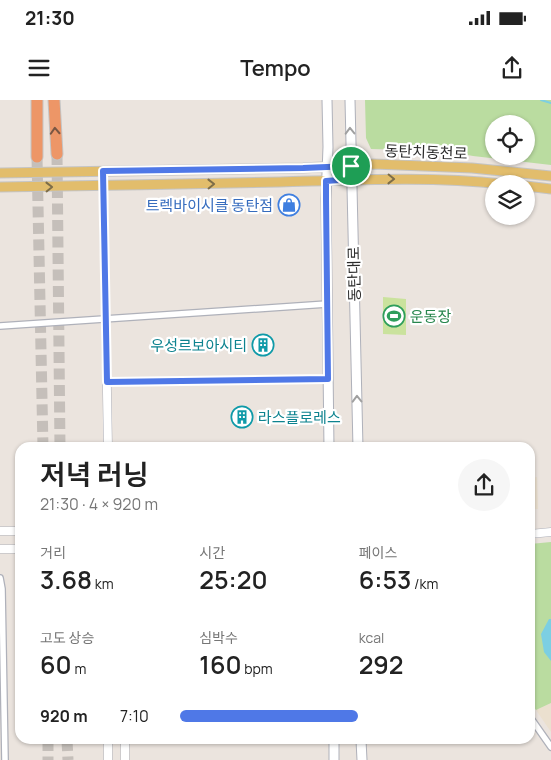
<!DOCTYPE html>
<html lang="ko">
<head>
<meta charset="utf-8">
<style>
	body { margin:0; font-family:Manrope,"Noto Sans KR",sans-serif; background:#f6f6f6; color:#222; height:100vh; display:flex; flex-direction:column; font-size:19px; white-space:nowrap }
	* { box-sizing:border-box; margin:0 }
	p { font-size:16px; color:#767676 }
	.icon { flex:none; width:28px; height:28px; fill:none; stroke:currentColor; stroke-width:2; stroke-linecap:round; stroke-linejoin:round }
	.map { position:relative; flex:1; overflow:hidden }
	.sheet { position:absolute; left:15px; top:342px; width:520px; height:302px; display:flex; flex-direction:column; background:#fff; border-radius:15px; box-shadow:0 1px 4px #0004 }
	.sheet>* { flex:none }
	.controls { position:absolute; left:485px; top:15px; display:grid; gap:10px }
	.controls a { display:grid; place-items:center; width:50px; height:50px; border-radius:50%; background:#fff; box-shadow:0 1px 4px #0004; font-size:25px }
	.pin { position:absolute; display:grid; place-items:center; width:42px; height:42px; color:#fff; margin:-21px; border:2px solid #fff; border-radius:50%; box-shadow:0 1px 5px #0007 }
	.round { display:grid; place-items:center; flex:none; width:52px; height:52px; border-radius:26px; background:#f6f6f6 }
	.summary { display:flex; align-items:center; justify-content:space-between; height:85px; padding:0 25px }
	h1 { font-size:28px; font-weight:600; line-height:38px }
	.figures { display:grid; grid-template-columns:repeat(3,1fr); gap:8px; height:85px; padding:5px 25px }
	.figures div { display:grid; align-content:center }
	.figures b { font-size:25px; font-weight:600 }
	.figures small { font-size:14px; font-weight:400 }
	.figures p { font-size:14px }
	ul { padding:0 25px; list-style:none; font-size:16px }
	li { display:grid; grid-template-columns:80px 60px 1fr; align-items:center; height:38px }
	li i { height:12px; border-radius:6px; background:#4f78e7 }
	.status { display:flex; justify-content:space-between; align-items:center; height:35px; padding:0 25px; background:#fff; direction:ltr }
	.status svg { height:14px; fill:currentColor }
	header { display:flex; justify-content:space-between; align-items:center; height:65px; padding:0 25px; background:#fff; font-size:22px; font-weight:600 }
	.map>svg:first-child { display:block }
	.education { fill:#ebe0cf }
	.green { fill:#badca0; fill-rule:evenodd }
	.pitch { fill:#cae29d }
	.water { fill:#7ccfe2 }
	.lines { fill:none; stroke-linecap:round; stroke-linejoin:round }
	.stream { stroke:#7ccfe2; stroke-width:2 }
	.motorway-tunnel { stroke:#c5bfba; stroke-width:11; stroke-dasharray:11 5.5; stroke-linecap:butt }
	.minor-casing { stroke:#afb1ba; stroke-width:8 }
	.tertiary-casing { stroke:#afb1ba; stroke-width:9 }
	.secondary-casing { stroke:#afb1ba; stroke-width:11 }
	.primary-casing { stroke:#c4c4c4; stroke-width:11 }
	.motorway-casing { stroke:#c4c4c4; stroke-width:13 }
	.minor { stroke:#fff; stroke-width:5.5 }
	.tertiary { stroke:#fff; stroke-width:8 }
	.secondary { stroke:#fff; stroke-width:9 }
	.primary { stroke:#e2bd6c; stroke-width:9 }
	.motorway { stroke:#ed9667; stroke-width:11 }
	.oneway { stroke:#795643 }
	.oneway2 { stroke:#a0a0a0 }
	.oneway3 { stroke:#7d6d48 }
	.route-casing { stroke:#fff; stroke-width:10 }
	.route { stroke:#4f78e7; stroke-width:6 }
	.labels { text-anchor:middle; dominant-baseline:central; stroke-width:4.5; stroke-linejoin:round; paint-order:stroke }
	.street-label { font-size:15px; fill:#2b2b2b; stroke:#fff }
	.shop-label { font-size:15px; fill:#366cbe; stroke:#fff; text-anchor:end }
	.leisure-label { font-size:15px; fill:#27864d; stroke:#fff; text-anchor:start }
	.culture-label { font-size:15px; fill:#0d838f; stroke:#fff; text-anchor:end }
</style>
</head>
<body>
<div class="status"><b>21:30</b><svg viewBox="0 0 49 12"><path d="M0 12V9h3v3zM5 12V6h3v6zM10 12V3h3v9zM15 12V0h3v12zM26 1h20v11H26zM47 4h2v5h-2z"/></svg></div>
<header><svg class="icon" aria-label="menu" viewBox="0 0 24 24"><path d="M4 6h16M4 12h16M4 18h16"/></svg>Tempo<svg class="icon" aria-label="share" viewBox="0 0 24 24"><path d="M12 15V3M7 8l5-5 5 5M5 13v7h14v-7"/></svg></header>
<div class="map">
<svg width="551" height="660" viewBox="0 0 551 660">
	<rect width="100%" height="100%" fill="#ebe4de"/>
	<path class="education" d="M537,377l1,32h-8v-31z
		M551,603v29l-15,-22z"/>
	<path class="green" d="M365,0h186v65l-78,-9 -27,-5 -75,-2 -5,-11zM494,24h32v32h-32z
		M551,442v161l-15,7 -6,-8v-158z"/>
	<path class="pitch" d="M383,197l23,2v36l-23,-1z"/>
	<path class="water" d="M549,519h2v42l-7,-9 -3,-18z"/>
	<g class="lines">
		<path class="stream" d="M541,0l10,3"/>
		<path class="motorway-tunnel" d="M57,54l3,294
			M37,57l6,291
			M48,640v20
			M67,640l1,20"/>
		<g class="minor-casing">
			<path id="minor" d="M0,226l327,-22
				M107,282l221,-3
				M0,478l2,11 3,171
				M530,617l21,30"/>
		</g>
		<g class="tertiary-casing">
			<path id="tertiary" d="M103,71l5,277
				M0,431h20
				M530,434l21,-2
				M0,449h20
				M108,640v20
				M125,640v20"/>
		</g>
		<g class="secondary-casing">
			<path id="secondary" d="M327,0l1,47 -2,52 3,249
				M350,0l8,348
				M334,640v20
				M361,640l1,20"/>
		</g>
		<g class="primary-casing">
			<path id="primary" d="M0,73l303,-5 71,-4 98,4 79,8
				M526,86l25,3
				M0,87c93,-1 187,-3 280,-5 74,-2 149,-6 223,2"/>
		</g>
		<g class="motorway-casing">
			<path id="motorway" d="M37,0v57
				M54,0l3,54"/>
		</g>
		<use href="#minor" class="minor"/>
		<use href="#tertiary" class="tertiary"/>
		<use href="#secondary" class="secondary"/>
		<use href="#primary" class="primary"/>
		<use href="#motorway" class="motorway"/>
	</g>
	<defs><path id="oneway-chevron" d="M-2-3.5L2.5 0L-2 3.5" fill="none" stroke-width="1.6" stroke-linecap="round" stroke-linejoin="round" transform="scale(1.25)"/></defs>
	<use class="oneway" href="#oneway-chevron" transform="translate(55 31) rotate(-93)"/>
	<g class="oneway2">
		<use href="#oneway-chevron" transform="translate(350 31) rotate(-91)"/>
		<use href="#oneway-chevron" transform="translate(357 299) rotate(-91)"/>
	</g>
	<g class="oneway3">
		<use href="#oneway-chevron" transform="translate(391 79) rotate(1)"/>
		<use href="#oneway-chevron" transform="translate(211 84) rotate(-1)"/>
		<use href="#oneway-chevron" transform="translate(49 87) rotate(-1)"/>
	</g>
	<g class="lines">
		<g class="route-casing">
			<path id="route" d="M351,66l1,13 -26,2v18l2,180 -221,3 -4,-211 200,-3z"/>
		</g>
		<use href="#route" class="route"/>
	</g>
	<defs>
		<g id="shop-ring" transform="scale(1.125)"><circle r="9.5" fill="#fff" stroke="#3f7fe0" stroke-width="1.5"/><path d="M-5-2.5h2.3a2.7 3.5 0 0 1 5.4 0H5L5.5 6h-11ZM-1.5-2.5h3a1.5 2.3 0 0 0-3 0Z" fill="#3f7fe0"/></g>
		<g id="stadium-ring" transform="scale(1.125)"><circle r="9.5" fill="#fff" stroke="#2e9e5b" stroke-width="1.5"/><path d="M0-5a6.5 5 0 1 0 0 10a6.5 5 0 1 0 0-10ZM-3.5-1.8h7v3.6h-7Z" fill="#2e9e5b"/></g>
		<g id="building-ring" transform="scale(1.125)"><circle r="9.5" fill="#fff" stroke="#0f9aa8" stroke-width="1.5"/><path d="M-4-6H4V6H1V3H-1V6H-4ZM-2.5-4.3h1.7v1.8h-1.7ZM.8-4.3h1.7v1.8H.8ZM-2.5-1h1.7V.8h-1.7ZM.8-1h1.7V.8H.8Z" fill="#0f9aa8"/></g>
	</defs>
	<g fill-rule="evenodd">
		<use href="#shop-ring" x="289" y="105"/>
		<use href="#stadium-ring" x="394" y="216"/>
		<use href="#building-ring" x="263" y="245"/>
		<use href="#building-ring" x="242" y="317"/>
	</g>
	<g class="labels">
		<g class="street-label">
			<text transform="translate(426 52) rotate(2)">동탄치동천로</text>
			<text transform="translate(354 174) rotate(-91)">동탄대로</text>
		</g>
		<g class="shop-label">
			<text x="273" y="105">트렉바이시클 동탄점</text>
		</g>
		<g class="leisure-label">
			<text x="410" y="216">운동장</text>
		</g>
		<g class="culture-label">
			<text x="247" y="245">우성르보아시티</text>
			<text x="258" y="317" text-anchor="start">라스플로레스</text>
		</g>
	</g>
</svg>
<div class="controls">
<a><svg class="icon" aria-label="locate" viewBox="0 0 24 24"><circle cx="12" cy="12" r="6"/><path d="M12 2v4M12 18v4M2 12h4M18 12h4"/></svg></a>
<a><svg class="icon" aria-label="layers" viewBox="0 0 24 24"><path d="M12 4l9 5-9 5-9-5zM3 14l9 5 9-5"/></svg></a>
</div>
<div class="pin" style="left:351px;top:66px;background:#1e9e55"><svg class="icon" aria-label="arrive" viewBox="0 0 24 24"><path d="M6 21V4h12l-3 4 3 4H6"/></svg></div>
<section class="sheet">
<div class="summary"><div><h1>저녁 러닝</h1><p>21:30 · 4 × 920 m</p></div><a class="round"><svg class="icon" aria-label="share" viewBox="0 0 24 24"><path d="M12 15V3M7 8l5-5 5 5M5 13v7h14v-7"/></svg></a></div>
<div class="figures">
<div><p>거리</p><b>3.68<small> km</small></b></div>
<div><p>시간</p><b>25:20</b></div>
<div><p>페이스</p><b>6:53<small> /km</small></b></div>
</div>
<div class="figures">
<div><p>고도 상승</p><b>60<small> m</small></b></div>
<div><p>심박수</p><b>160<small> bpm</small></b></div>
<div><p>kcal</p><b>292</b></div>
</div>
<ul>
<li><b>920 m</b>7:10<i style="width:54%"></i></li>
</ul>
</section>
</div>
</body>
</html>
